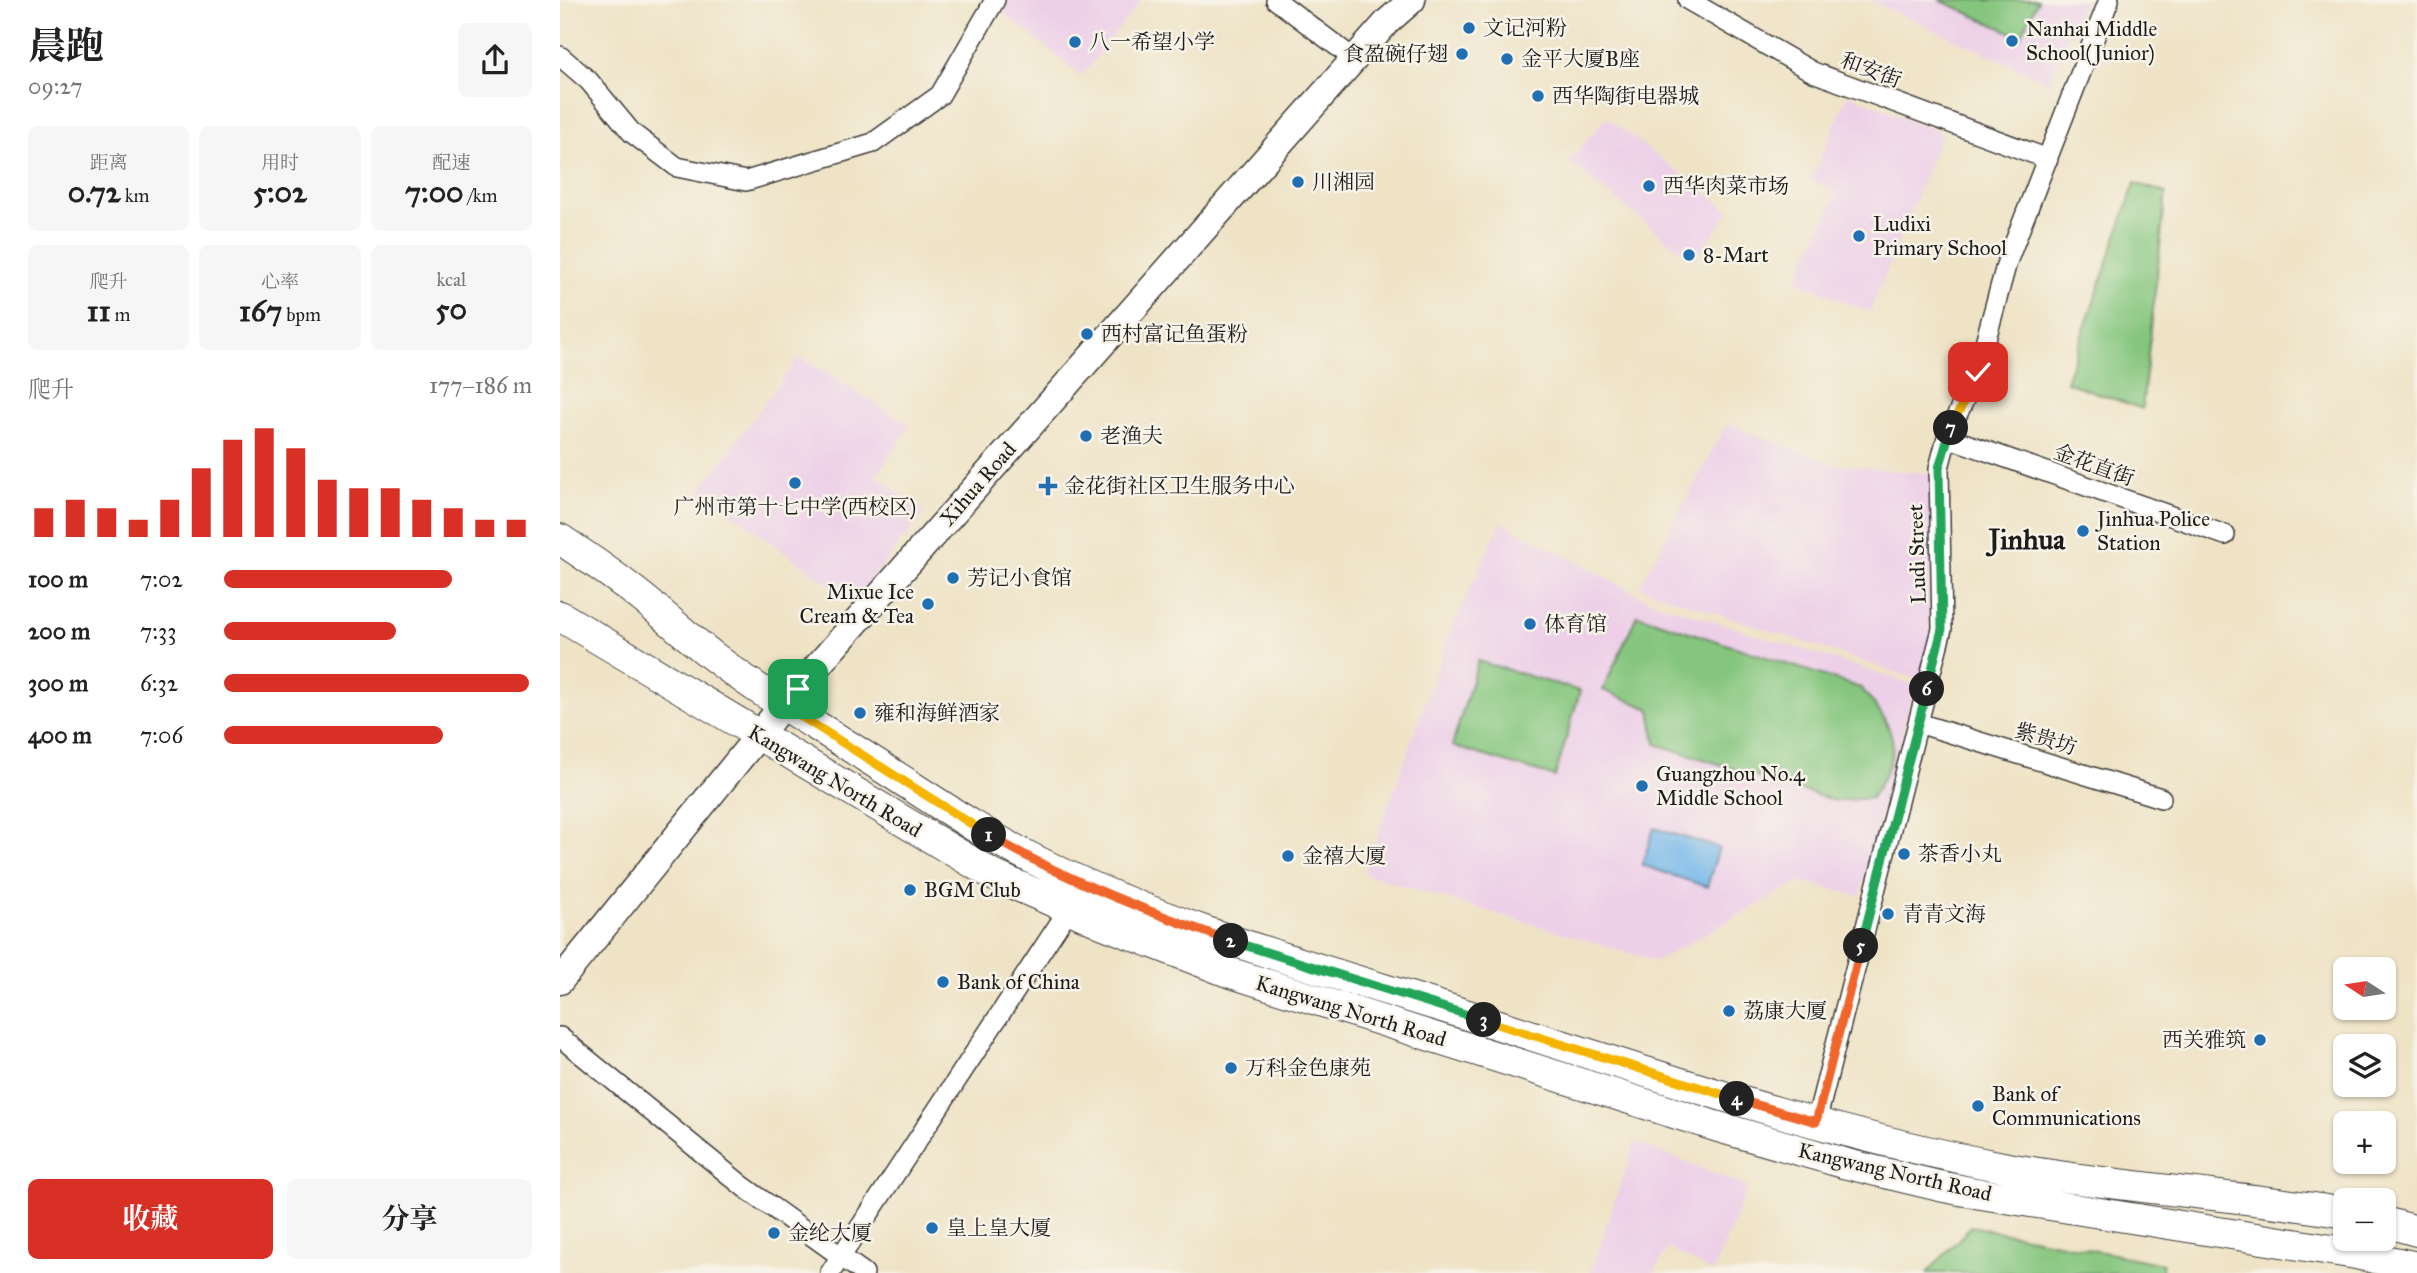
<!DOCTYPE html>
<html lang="zh">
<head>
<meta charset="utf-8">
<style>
	body { margin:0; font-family:"IM FELL Great Primer","Noto Serif SC",serif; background:#f6f6f6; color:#222; height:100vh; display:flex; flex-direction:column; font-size:26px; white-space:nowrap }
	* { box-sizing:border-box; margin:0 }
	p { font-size:23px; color:#767676 }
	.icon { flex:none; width:38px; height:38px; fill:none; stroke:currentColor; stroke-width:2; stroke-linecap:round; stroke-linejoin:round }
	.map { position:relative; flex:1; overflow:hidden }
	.sheet { display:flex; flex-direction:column; background:#fff; width:560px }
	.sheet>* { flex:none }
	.needle { width:46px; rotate:282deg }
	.controls { position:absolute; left:1773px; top:957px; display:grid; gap:14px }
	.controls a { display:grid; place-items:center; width:63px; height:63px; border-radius:10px; background:#fff; box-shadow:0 2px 5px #0004; font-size:35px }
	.pin { position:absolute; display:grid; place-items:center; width:60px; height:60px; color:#fff; margin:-30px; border-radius:14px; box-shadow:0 4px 10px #0006 }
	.km { position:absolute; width:35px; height:35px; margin:-18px; border-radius:50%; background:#222; color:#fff; font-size:19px; line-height:35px; text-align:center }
	.round { display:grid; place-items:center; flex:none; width:74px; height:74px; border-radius:10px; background:#f6f6f6 }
	.head { display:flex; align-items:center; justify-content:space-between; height:119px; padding:0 28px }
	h1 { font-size:38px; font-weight:700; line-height:52px }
	.stats { display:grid; grid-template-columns:repeat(3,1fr); gap:10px; height:119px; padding:7px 28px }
	.stats div { display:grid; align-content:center; border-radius:10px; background:#f6f6f6; text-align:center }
	.stats b { font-size:30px; font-weight:700 }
	.stats small { font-size:19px; font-weight:400 }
	.stats p { font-size:19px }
	.chart { height:196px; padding:14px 28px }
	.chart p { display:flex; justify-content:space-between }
	.chart svg { width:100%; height:126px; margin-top:7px; stroke:#d93025; stroke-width:6 }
	.action { display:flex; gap:14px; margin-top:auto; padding:14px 28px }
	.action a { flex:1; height:80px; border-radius:10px; background:#d93025; color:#fff; font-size:28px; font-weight:700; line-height:80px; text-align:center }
	.action a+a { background:#f6f6f6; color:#222 }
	ul { padding:0 28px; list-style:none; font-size:23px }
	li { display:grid; grid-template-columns:112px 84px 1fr; align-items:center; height:52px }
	li i { height:18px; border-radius:9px; background:#d93025 }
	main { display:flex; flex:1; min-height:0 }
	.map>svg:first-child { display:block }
	.built { fill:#edd0e8 }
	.green { fill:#85c67e; stroke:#50714d; stroke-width:2 }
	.water { fill:#75b7ea; stroke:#486a83; stroke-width:2 }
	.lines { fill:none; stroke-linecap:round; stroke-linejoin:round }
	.street-casing { stroke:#3c3a36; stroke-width:22 }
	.secondary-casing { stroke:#3c3a36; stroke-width:29 }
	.primary-casing { stroke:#3c3a36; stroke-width:32 }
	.street { stroke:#fff; stroke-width:19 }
	.secondary { stroke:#fff; stroke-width:26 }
	.primary { stroke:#fff; stroke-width:30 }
	.split-1-casing { stroke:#fff; stroke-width:14 }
	.split-2-casing { stroke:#fff; stroke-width:14 }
	.split-3-casing { stroke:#fff; stroke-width:14 }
	.split-4-casing { stroke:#fff; stroke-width:14 }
	.split-5-casing { stroke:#fff; stroke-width:14 }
	.split-6-casing { stroke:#fff; stroke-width:14 }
	.split-7-casing { stroke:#fff; stroke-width:14 }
	.split-8-casing { stroke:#fff; stroke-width:14 }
	.split-1 { stroke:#f5b400; stroke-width:9 }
	.split-2 { stroke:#f0652b; stroke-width:9 }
	.split-3 { stroke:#22a559; stroke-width:9 }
	.split-4 { stroke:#f5b400; stroke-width:9 }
	.split-5 { stroke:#f0652b; stroke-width:9 }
	.split-6 { stroke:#22a559; stroke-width:9 }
	.split-7 { stroke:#22a559; stroke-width:9 }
	.split-8 { stroke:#f5b400; stroke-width:9 }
	.poi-dot { fill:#1f6fb2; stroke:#f7f3e8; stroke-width:2.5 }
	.labels { text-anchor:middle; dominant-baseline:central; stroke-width:5; stroke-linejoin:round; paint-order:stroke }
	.poi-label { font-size:21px; fill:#1c1c1c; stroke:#f7f3e8; text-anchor:start }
	.street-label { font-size:21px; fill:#1c1c1c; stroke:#f7f3e8 }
	.district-label { font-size:28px; font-weight:bold; fill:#1c1c1c; stroke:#f7f3e8 }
</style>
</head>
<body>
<main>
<section class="sheet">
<div class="head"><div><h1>晨跑</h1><p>09:27</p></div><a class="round"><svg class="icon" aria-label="share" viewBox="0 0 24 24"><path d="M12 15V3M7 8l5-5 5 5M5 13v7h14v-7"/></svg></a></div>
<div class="stats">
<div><p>距离</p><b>0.72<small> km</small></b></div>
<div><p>用时</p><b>5:02</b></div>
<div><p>配速</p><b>7:00<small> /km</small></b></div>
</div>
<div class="stats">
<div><p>爬升</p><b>11<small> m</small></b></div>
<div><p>心率</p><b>167<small> bpm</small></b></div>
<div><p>kcal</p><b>50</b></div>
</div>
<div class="chart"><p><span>爬升</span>177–186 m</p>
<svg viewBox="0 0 160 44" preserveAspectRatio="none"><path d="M5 44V34M15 44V31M25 44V34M35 44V38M45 44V31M55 44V20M65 44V10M75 44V6M85 44V13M95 44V24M105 44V27M115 44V27M125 44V31M135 44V34M145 44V38M155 44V38"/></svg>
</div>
<ul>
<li><b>100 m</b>7:02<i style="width:74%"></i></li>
<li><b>200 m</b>7:33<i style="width:56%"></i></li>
<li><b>300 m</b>6:32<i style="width:99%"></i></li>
<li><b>400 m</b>7:06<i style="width:71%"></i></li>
</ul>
<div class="action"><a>收藏</a><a>分享</a></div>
</section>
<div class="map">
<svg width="1857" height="1273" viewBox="0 0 1857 1273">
	<rect width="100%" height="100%" fill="#f7f3e8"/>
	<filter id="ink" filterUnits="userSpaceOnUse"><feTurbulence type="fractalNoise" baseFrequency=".0143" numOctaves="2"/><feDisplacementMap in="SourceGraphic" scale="14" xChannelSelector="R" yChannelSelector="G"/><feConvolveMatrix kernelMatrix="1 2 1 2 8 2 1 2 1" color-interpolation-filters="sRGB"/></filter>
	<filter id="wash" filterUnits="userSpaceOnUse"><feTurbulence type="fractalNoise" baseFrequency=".00686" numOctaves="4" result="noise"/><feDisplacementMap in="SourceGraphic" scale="28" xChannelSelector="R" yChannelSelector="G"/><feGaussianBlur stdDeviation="1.57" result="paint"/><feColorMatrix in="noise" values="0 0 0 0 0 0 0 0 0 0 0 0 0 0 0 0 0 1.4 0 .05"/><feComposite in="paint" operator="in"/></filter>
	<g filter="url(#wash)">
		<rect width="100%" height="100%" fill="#efe3c6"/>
		<path class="built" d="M443,0h138l-59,76 -84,-68z
			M1309,0h216l-37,82z
			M1288,94l94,39 -72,179 -74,-32 41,-87 -26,-13z
			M1046,117l124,94 -37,50 -124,-99z
			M239,357l111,68 -34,51 49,36 -72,90 -153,-112z
			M1167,424l106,40 98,10 3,151 -12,56 -283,-94z
			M941,522l149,79 265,84 -55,211 -59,-15 -145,80 -292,-87 87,-244z
			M1075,1142l113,45 -35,85 -46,-24 -13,25h-64z"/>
		<path class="green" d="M1379,0h99l-17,37z
			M1575,183l31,10 -24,216 -76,-27z
			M1077,615l224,73c37,44 43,60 10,110l-36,3 -179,-57 -6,-35 -47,-19z
			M918,661l102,30 -25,86 -103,-31z
			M1411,1226l192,38 -2,9h-234z"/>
		<path class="water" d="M1094,828l65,20 -12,39 -65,-22z"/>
	</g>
	<g filter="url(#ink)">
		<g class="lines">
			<g class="street-casing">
				<path id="street" d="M716,0l78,59
					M1128,0l125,72 235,87
					M0,56l29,25 43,52 45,34 69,14 127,-38 67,-48 55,-95
					M1387,437l278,98
					M1358,723l243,75
					M0,1037l184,150 120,86
					M1256,1122l126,-493 -3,-161 8,-31 30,-65 30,-110 102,-262
					M270,1273l239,-364"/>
			</g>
			<g class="secondary-casing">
				<path id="secondary" d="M0,981l223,-276 604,-683 25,-22"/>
			</g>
			<g class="primary-casing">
				<path id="primary" d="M0,539c24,16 48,32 71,50 29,22 55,47 83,68 49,38 103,68 155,102 54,34 108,72 166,101 139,70 291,110 439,157 176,56 352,117 534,151 111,20 225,26 337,45
					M0,616l435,260 109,48 124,48 487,154 132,38 92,22 42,8 375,60 61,13
					M1824,1222l33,9"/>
			</g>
			<use href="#street" class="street"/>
			<use href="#secondary" class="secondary"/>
			<use href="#primary" class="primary"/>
		</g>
	</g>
	<g class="lines" filter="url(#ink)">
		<g class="split-1-casing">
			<path id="split-1" d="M238,689l-15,16 206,130"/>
		</g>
		<g class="split-2-casing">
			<path id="split-2" d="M429,835c75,45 160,77 242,106"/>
		</g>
		<g class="split-3-casing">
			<path id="split-3" d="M671,941l253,79"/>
		</g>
		<g class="split-4-casing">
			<path id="split-4" d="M924,1020l253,79"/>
		</g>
		<g class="split-5-casing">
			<path id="split-5" d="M1177,1099l79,23 45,-176"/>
		</g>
		<g class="split-6-casing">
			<path id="split-6" d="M1301,946l66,-257"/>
		</g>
		<g class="split-7-casing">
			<path id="split-7" d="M1367,689l15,-60 -3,-161 12,-40"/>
		</g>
		<g class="split-8-casing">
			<path id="split-8" d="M1391,428l27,-56"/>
		</g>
		<use href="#split-1" class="split-1"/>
		<use href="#split-2" class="split-2"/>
		<use href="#split-3" class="split-3"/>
		<use href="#split-4" class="split-4"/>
		<use href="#split-5" class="split-5"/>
		<use href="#split-6" class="split-6"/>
		<use href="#split-7" class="split-7"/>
		<use href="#split-8" class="split-8"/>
	</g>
	<g class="poi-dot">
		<circle cx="909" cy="28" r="7"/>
		<circle cx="1452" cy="41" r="7"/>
		<circle cx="515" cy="42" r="7"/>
		<circle cx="902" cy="54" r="7"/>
		<circle cx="947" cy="59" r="7"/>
		<circle cx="978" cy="96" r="7"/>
		<circle cx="738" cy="182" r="7"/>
		<circle cx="1089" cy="186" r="7"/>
		<circle cx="1299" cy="236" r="7"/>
		<circle cx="1129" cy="255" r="7"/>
		<circle cx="527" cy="334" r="7"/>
		<circle cx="526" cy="436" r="7"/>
		<circle cx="235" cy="483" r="7"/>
		<path d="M484.5 475.5h7v7h7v7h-7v7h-7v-7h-7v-7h7z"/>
		<circle cx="1523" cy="531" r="7"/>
		<circle cx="393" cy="578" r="7"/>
		<circle cx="368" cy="604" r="7"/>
		<circle cx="970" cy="624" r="7"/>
		<circle cx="300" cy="713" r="7"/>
		<circle cx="1082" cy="786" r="7"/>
		<circle cx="1344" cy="854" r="7"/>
		<circle cx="728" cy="856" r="7"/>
		<circle cx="350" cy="890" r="7"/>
		<circle cx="1328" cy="914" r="7"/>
		<circle cx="383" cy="982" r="7"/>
		<circle cx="1169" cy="1011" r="7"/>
		<circle cx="1700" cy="1040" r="7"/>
		<circle cx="671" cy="1068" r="7"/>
		<circle cx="1418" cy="1106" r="7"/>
		<circle cx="372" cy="1228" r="7"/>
		<circle cx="214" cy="1233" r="7"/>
	</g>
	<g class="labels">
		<g class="poi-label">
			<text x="923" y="28">文记河粉</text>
			<text x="1466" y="29">Nanhai Middle<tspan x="1466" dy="24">School(Junior)</tspan></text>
			<text x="529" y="42">八一希望小学</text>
			<text x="888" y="54" text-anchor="end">食盈碗仔翅</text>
			<text x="961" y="59">金平大厦B座</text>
			<text x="992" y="96">西华陶街电器城</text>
			<text x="752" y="182">川湘园</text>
			<text x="1103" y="186">西华肉菜市场</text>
			<text x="1313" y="224">Ludixi<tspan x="1313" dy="24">Primary School</tspan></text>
			<text x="1143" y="255">8-Mart</text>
			<text x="541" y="334">西村富记鱼蛋粉</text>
			<text x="540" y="436">老渔夫</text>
			<text x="504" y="486">金花街社区卫生服务中心</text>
			<text x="235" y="507" text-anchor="middle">广州市第十七中学(西校区)</text>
			<text x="1537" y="519">Jinhua Police<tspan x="1537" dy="24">Station</tspan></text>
			<text x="407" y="578">芳记小食馆</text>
			<text x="354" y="592" text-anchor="end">Mixue Ice<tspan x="354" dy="24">Cream &amp; Tea</tspan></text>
			<text x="984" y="624">体育馆</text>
			<text x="314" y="713">雍和海鲜酒家</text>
			<text x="1096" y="774">Guangzhou No.4<tspan x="1096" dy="24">Middle School</tspan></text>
			<text x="1358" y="854">茶香小丸</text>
			<text x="742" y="856">金禧大厦</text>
			<text x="364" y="890">BGM Club</text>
			<text x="1342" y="914">青青文海</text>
			<text x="397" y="982">Bank of China</text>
			<text x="1183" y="1011">荔康大厦</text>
			<text x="1686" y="1040" text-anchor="end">西关雅筑</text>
			<text x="685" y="1068">万科金色康苑</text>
			<text x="1432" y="1094">Bank of<tspan x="1432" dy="24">Communications</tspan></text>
			<text x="386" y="1228">皇上皇大厦</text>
			<text x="228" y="1233">金纶大厦</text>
		</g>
		<g class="street-label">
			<text transform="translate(1311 70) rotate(21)">和安街</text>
			<text transform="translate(1534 465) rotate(20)">金花直街</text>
			<text transform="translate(418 484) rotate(-49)">Xihua Road</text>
			<text transform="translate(1357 554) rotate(-92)">Ludi Street</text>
			<text transform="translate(1486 739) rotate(17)">紫贵坊</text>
			<text transform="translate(275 781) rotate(31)">Kangwang North Road</text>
			<text transform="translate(791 1011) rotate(17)">Kangwang North Road</text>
			<text transform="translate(1335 1172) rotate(13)">Kangwang North Road</text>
		</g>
		<g class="district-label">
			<text x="1467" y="539">Jinhua</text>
		</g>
	</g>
</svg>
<div class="controls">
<a><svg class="needle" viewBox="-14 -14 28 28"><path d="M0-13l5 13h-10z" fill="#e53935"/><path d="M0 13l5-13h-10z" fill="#767676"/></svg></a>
<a><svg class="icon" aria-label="layers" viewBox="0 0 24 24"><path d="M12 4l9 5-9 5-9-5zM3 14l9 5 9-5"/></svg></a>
<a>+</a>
<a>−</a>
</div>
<div class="pin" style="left:238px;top:689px;background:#1e9e55"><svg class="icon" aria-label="arrive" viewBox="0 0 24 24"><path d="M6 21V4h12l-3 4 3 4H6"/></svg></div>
<div class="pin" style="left:1418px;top:372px;background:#d93025"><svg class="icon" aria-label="check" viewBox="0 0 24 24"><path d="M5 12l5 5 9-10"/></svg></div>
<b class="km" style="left:429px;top:835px">1</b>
<b class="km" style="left:671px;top:941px">2</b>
<b class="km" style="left:924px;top:1020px">3</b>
<b class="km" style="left:1177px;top:1099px">4</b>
<b class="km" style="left:1301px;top:946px">5</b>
<b class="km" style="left:1367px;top:689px">6</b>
<b class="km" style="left:1391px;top:428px">7</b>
</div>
</main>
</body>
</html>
